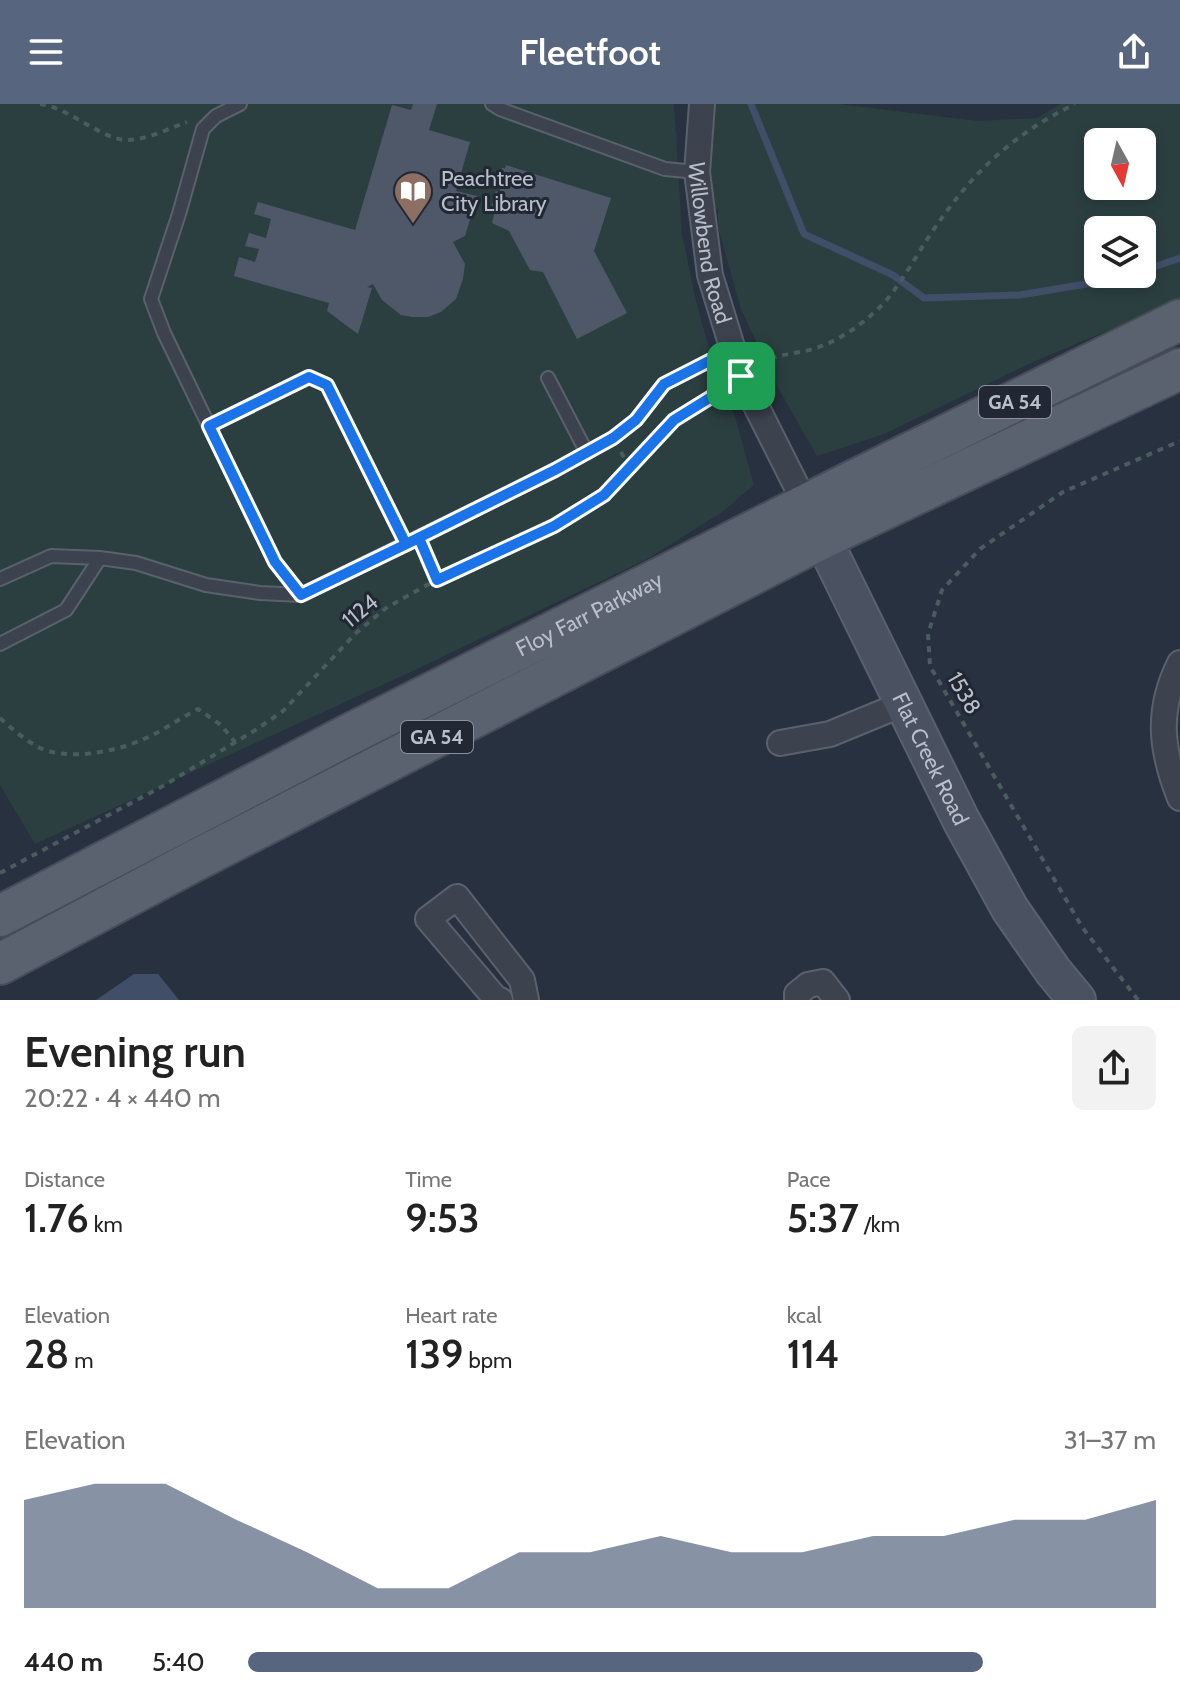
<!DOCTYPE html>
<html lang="en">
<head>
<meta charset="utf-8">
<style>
	body { margin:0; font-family:Cabin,sans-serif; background:#f2f2f2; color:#222; height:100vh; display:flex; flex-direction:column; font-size:30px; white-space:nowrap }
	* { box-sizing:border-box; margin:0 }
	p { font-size:26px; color:#767676 }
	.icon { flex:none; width:44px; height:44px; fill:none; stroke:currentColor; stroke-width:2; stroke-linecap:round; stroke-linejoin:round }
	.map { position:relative; height:896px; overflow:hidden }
	.drawer { display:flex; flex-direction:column; background:#fff; flex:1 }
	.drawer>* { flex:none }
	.needle { width:52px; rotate:172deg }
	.tools { position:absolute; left:1084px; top:24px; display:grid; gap:16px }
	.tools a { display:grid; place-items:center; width:72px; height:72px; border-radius:12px; background:#fff; box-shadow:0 4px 12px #0003; font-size:40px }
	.pin { position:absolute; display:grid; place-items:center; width:68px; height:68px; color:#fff; margin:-34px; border-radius:16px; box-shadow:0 4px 12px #0006 }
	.round { display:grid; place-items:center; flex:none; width:84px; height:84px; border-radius:12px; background:#f2f2f2 }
	.head { display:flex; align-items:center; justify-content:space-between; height:136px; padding:0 24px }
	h1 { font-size:44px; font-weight:600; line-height:60px }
	.figures { display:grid; grid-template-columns:repeat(3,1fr); gap:12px; height:136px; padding:8px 24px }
	.figures div { display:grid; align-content:center }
	.figures b { font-size:40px; font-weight:600 }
	.figures small { font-size:22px; font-weight:400 }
	.figures p { font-size:22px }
	.chart { height:224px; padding:16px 24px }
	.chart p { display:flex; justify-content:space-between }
	.chart svg { width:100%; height:144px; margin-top:8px; fill:#57657f; opacity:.7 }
	ul { padding:0 24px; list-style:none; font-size:26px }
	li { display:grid; grid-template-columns:128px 96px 1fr; align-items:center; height:60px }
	li i { height:20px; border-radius:10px; background:#57657f }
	header { display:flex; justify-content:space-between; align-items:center; height:104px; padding:0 24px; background:#57657f; color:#fff; font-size:36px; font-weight:600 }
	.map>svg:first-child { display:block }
	.green { fill:#2b3f41; fill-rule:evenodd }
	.water { fill:#404e67 }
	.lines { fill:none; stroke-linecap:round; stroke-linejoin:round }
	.stream { stroke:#404e67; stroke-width:7 }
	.building { fill:#4f5868 }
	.lane-casing { stroke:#5a616d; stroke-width:16 }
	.street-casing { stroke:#5a616d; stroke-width:28 }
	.secondary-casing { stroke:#5a616d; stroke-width:40 }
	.primary-casing { stroke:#464c58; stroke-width:44 }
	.path { stroke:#4a5c5f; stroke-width:4; stroke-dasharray:6 6; stroke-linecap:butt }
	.lane { stroke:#3c434f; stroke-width:12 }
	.street { stroke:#3c434f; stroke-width:24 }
	.secondary { stroke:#4a5262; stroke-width:36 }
	.primary { stroke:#5a626f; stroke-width:40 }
	.route-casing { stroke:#fff; stroke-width:16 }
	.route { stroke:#1a73e8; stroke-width:10 }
	.labels { text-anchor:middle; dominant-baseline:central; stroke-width:6; stroke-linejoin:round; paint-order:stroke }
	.shield { fill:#212834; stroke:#8b919d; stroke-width:2 }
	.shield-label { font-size:20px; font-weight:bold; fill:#b9beca }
	.poi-label { font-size:22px; fill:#b9beca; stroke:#212834; text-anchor:start }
	.street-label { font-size:22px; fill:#b9beca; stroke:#212834 }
</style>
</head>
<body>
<header><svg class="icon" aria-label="menu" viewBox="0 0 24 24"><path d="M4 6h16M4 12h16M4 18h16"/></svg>Fleetfoot<svg class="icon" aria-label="share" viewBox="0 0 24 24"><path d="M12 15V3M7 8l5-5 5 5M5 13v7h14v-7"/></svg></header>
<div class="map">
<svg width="1180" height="896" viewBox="0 0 1180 896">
	<rect width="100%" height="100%" fill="#28313f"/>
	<path class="green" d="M0,0h674l8,130 14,67 11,40 28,76 19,68 -32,27 -75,47 -230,110 -382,175 -35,-59z
		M702,0h137l138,17 60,-3 23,-14h120v196l-147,62 -149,72 -67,22 -40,-70 -36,-77 -23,-82v-16l-21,-39zM1098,38h44v44h-44zM1098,126h44v44h-44z"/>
	<path class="water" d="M134,870h24l21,26h-83z"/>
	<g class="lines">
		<path class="stream" d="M751,0l53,130 89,41 31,23 96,-3 102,-17 11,-4
			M1142,167l38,-13"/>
	</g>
	<path class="building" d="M413,0h24l-8,26 41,12 -14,49 21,5 -12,40 -12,6 12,22 -2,15 -7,20 -15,13 -13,5h-15l-12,-2 -19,-15 -9,-16 -6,3 5,1 -14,46 -31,-23 2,-8 -95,-27 5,-19 16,5 4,-13 -14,-3 4,-13 17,5 5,-19 -17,-5 4,-12 97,28 37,-125 19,5z
		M506,61l105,33 -17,53 33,62 -50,26 -34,-67 -13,-2 -21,-39 -17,-8z"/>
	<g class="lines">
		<g class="lane-casing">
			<path id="lane" d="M492,0l8,5 165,60 32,3
				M548,274l39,75
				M209,322l-45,-93 -13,-34 28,-85 24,-85 13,-13 24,-12
				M0,475l51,-23 49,2 36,5 70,22 54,8 41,2 254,-125 58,-32 23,-18 28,-36 45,-23 25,-7
				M301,491l-26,-33 -66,-136 100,-49 18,8 79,159
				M0,540l66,-34 34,-52"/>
		</g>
		<g class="street-casing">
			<g id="street">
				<path id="s1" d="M702,0l-5,68 13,103 31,101 65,129"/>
				<path d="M1180,559c-24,47 -19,88 0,135"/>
				<path d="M780,639l50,-9 73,-30"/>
				<path d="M500,896h-3l-69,-81 29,-22 65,83 4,20"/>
				<path d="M797,896v-6l11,-9 15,-3 14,18"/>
			</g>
		</g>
		<g class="secondary-casing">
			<g id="secondary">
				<path id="s2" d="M809,407l152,309 49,89 43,62 24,29"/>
			</g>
		</g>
		<g class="primary-casing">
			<g id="primary">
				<path id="s3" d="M0,812l354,-184 495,-249 331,-163"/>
				<path d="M0,860l194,-103 629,-323 357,-169"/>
			</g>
		</g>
		<path class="path" d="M40,0c28,3 64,37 87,36 19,0 41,-11 60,-18
			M493,105l12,-46
			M760,260c15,-10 36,-10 53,-15 26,-8 47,-23 66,-41 17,-16 36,-50 49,-70 41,-62 80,-101 147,-134
			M621,348l8,15
			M425,449l12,27
			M0,614c11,10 26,23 40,30 29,13 75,4 104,-9 19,-8 36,-21 54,-30l23,16 14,17
			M0,769l163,-87 94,-57 26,-18 73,-78 30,-25 41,-23 127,-59 50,-31 70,-75 49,-31
			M1138,896l-56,-73 -152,-261 -2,-32 14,-44 38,-41 83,-57 117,-51"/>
		<use href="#lane" class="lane"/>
		<use href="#street" class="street"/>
		<use href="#secondary" class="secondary"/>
		<use href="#primary" class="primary"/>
	</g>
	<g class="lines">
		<g class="route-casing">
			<path id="route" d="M741,272l-7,-22 -25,7 -45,23 -28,36 -23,18 -58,32 -149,74 -79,-159 -18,-8 -100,49 66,136 26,33 118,-57 18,42 117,-54 50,-31 70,-75 42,-26 25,-18"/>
		</g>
		<use href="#route" class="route"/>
	</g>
	<defs>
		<g id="library-pin" transform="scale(2)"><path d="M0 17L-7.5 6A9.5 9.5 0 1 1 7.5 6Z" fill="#8d6e63" stroke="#212834"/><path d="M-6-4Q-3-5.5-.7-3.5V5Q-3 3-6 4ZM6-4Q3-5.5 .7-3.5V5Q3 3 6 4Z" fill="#fff"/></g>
	</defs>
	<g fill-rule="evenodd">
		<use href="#library-pin" x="413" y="87"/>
	</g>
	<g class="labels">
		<g class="shield">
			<rect x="979" y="282" width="72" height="32" rx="6"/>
			<rect x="401" y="617" width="72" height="32" rx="6"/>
		</g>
		<g class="shield-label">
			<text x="1015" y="298">GA 54</text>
			<text x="437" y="633">GA 54</text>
		</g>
		<g class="poi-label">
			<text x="441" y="74">Peachtree<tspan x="441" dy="25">City Library</tspan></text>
		</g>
		<g class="street-label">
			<text stroke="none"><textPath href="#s1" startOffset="140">Willowbend Road</textPath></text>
			<text transform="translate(360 507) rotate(-39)">1124</text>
			<text stroke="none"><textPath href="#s3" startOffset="662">Floy Farr Parkway</textPath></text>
			<text transform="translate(964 589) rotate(60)">1538</text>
			<text stroke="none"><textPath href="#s2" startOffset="276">Flat Creek Road</textPath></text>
		</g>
	</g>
</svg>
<div class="tools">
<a><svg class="needle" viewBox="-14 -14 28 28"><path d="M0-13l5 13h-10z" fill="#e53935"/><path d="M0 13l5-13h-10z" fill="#767676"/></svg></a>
<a><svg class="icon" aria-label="layers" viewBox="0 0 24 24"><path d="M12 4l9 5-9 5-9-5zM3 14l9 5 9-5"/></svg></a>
</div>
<div class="pin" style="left:741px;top:272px;background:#1e9e55"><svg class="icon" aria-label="arrive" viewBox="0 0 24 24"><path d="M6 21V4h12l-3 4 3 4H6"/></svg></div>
</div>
<section class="drawer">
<div class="head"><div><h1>Evening run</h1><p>20:22 · 4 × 440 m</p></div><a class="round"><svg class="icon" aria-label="share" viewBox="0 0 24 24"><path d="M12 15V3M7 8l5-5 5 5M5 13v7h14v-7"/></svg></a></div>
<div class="figures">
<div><p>Distance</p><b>1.76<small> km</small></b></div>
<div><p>Time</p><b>9:53</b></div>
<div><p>Pace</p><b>5:37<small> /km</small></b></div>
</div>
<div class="figures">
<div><p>Elevation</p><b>28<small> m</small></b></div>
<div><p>Heart rate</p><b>139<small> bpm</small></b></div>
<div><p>kcal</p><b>114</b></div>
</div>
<div class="chart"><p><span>Elevation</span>31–37 m</p>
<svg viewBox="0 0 160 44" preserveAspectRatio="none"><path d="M0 44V11L10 6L20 6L30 17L40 27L50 38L60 38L70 27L80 27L90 22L100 27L110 27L120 22L130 22L140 17L150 17L160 11V44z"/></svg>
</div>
<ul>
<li><b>440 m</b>5:40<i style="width:81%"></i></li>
</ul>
</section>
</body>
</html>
